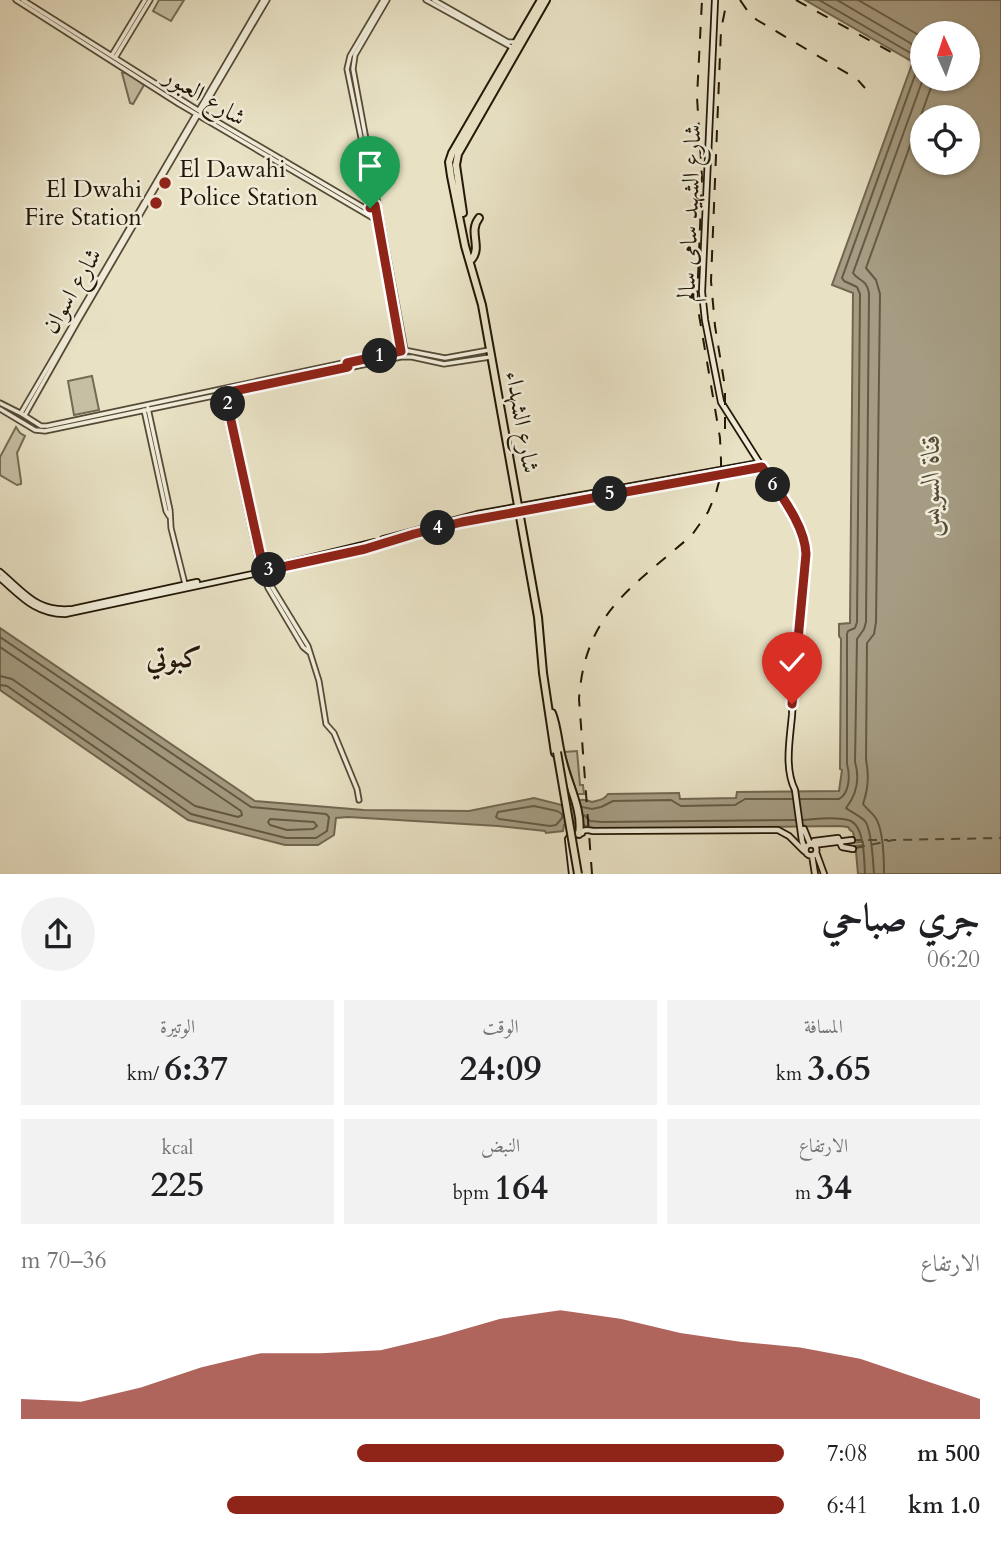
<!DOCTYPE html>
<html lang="ar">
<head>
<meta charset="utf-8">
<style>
	body { margin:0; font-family:Cardo,Amiri,serif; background:#f2f2f2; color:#202124; direction:rtl; height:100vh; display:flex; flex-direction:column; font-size:26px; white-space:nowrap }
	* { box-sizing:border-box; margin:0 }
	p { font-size:23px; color:#757577 }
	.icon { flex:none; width:38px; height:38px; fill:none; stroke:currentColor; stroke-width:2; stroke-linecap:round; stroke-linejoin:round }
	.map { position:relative; height:874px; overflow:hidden; direction:ltr }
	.details { display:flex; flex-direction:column; background:#fff; flex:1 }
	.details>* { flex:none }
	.needle { width:46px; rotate:357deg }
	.controls { position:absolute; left:910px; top:21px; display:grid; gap:14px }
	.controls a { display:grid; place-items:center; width:70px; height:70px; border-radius:50%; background:#fff; box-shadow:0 2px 5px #0004; font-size:35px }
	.pin { position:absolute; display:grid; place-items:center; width:60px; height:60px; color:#fff; margin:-72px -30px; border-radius:50% 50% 50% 0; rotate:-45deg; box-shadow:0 0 7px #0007 }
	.pin .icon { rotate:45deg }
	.km { position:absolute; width:35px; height:35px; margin:-18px; border-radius:50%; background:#222; color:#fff; font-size:19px; line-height:35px; text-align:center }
	.round { display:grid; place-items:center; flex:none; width:74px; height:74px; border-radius:37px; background:#f2f2f2 }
	.summary { display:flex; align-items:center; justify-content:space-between; height:119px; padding:0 21px }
	h1 { font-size:38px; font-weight:700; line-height:52px }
	.stats { display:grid; grid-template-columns:repeat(3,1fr); gap:10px; height:119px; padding:7px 21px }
	.stats div { display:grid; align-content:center; border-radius:0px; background:#f2f2f2; text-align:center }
	.stats b { font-size:35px; font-weight:700 }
	.stats small { font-size:19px; font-weight:400 }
	.stats p { font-size:19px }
	.chart { height:196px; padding:14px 21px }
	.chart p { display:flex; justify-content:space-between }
	.chart svg { width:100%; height:126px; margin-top:7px; fill:#8f2418; opacity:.7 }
	ul { padding:0 21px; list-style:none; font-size:23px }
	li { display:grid; grid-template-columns:112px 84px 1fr; align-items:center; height:52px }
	li i { height:18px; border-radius:9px; background:#8f2418 }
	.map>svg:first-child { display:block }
	.green { fill:#c6bfa4; stroke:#746b55; stroke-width:2 }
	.water { fill:#a59c83; stroke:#716751; stroke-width:2; fill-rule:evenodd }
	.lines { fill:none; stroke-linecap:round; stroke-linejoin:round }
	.shore { stroke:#645a44; stroke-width:2 }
	.ferry { stroke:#564c38; stroke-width:2; stroke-dasharray:9 7; stroke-linecap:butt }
	.tertiary-casing { stroke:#544a36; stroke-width:7 }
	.secondary-casing { stroke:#221706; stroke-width:8 }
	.trunk-casing { stroke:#221706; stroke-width:10 }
	.tertiary { stroke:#f0ecd9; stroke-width:3.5 }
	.secondary { stroke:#f0ecd9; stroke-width:4.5 }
	.trunk { stroke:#e8e1c4; stroke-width:6 }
	.rail { stroke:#221706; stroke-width:2; stroke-dasharray:12 12; stroke-linecap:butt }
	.trunk-bridge-casing { stroke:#221706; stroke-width:10; stroke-linecap:butt }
	.trunk-bridge { stroke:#e8e1c4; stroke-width:6 }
	.route-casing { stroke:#fff; stroke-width:14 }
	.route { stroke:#8f2418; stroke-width:9 }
	.poi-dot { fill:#8f2418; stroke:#f0ecd9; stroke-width:2.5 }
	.labels { text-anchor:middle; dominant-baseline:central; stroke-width:5; stroke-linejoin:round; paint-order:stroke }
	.street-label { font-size:24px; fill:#221706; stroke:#f0ecd9 }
	.poi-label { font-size:24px; fill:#221706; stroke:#f0ecd9; text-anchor:start }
	.water-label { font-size:26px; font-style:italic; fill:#564c38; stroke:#f0ecd9 }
	.quarter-label { font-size:28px; font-weight:bold; fill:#221706; stroke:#f0ecd9 }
</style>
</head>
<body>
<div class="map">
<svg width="1001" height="874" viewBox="0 0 1001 874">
	<rect width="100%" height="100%" fill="#e8e1c4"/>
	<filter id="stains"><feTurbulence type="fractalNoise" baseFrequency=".00286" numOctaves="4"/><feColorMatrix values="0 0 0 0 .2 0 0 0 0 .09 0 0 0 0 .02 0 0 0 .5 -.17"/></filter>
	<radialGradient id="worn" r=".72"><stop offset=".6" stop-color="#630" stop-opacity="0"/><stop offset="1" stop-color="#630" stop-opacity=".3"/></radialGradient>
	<path class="green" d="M159,0h25l-13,21 -18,-10z
		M127,72l17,13 -11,19 -3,-1 -8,-30z
		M92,376l7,34 -25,5 -6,-34z
		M16,427l4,6 5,3 -8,17 4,28v3l-4,1 -17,-10v-18z
		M577,751l3,34h3l1,9h-7l-13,-42z"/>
	<path class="water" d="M805,0h196v874h-143l-2,-22 -2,-1 -1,-5 10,-1v-3l-11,1 -1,-5 3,-1 -1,-5 -3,-2 -2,-3 -9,-1 -237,3 -10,-1 -9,-3 -1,-3c-6,2 -11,2 -18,3l-1,6 -17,2 -1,-2 -47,-5 -150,-9 -12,1 -2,17 -16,10h-33l-97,-25 -188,-130v-62l255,173 109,9 105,1 65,-13 28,7 1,2 9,-2v-3c10,-3 12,-3 20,0 7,-2 12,-2 16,-8l71,-1 1,6 56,-1 1,-6 102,-1 3,-21 -2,-1 1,-130 -2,-3v-12l11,-1 3,-330 -21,-8 80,-221 -1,-3zM922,33h46v46h-46zM922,117h46v46h-46z"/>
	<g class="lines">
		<path class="shore" d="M837,0l85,50
			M858,0l64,37
			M0,637l251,170 75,7 3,3 -2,14 -11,7h-30l-95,-24 -184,-128 -7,-1
			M0,647l241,164 1,4 -4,2 -43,-11 -183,-127 -12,-3
			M800,799h39c11,-6 11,-24 8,-35v-130l1,-3 7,-3 2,-6 3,-328 -3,-7 -13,-6 -2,-3 77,-214 -2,-6 -3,-3 -95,-55
			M534,806l23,5 5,3v4l-6,7 -6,1 -51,-7 -3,-2 2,-5z
			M582,807l10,2 9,-2 12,-6 58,-1 10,6 54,-1 10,-6h47
			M584,815l6,6 12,1 193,-2
			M270,819l44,3 3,4 -4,3 -26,1 -17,-5 -2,-3z
			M803,820c14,-1 31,-4 45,0 17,4 16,39 17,54
			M874,874c-1,-12 -2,-44 -9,-53 -6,-6 -14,-9 -19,-13 11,-14 14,-29 9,-46l2,-123 7,-10 2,-7 3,-329c-2,-14 -11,-12 -16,-20l70,-194
			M884,874c0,-15 -1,-46 -9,-57 -4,-5 -9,-9 -12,-13 5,-14 6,-30 3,-44l1,-117 7,-9 2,-12 4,-328 -4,-14 -10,-12 68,-189"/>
		<path class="ferry" d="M852,840h36
			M856,848l37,-8 108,-2"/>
		<g class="tertiary-casing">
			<path id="tertiary" d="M16,0l163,104 199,117
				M23,0l178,112 162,95 7,1 5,-3
				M383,0l-33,56 -3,13 31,152 23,130
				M387,0l-32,55 -2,14 52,281
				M426,0l87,48
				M434,0l74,42h8
				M112,55l33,-55
				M115,58l35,-58
				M199,110l64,-110
				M201,112l66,-112
				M225,393l37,173 7,16 39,64 11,35 7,43 8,9 23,56 2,11
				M222,394l38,175 8,19 35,59 6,5
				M0,403l22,11 19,12h6l357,-76 41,8 44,-8
				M148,408l22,102 1,18 14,56
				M0,409l35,21 10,1 356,-74h11l32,7 46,-7
				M144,410l22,101 3,5
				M21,413l175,-299
				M25,415l53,-94 120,-206"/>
		</g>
		<g class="secondary-casing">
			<path id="secondary" d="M715,0l-13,292 3,28 16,82 79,125 4,11 2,16c-5,54 -11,108 -14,161 -2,24 -8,53 3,75l7,51 3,8
				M383,539l94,-25 282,-51
				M268,568l107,-26
				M0,572c25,21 37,41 73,37l124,-27
				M0,578c21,18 35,36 65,36l254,-54 46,-11 48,-15 49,-12 300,-55
				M804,829l6,15
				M581,833c2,-4 8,-3 12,-2l185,-1 11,6 15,15
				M812,844l2,-3 24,-3 4,9 11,2
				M805.5 850a5.5 5.5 0 1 1 11 0a5.5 5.5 0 1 1-11 0Z
				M813,845l39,-5
				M816,852l8,22
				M812,855l3,19
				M572,874l-4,-35 3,-4 11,-2"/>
		</g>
		<g class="trunk-casing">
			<path id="trunk" d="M541,0l-89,153 -3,9 2,14 14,70 17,59 56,312 5,56 12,80
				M463,213l-7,-48 2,-11 88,-154
				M472,259c10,-13 -4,-27 7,-41
				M552,713c6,15 6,33 11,49 5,22 20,49 16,72"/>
		</g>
		<use href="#tertiary" class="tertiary"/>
		<use href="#secondary" class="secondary"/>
		<use href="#trunk" class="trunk"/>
		<path class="rail" d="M740,0l9,13 8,7 100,59 8,9
			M796,0l102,56
			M725,429v-42l-10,-61 -4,-45 10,-251 6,-30
			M592,874l-13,-175c6,-87 54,-112 113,-164l16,-23 8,-19 5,-19v-14l-1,-22 -23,-135 5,-126 -5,-80 5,-97"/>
		<g class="trunk-bridge-casing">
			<path id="trunk-bridge" d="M557,752l21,122"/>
		</g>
		<use href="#trunk-bridge" class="trunk-bridge"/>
	</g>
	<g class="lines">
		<g class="route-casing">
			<path id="route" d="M370,208l5,-3 26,146 -54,12 1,4 -123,26 39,178 101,-22 49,-15 48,-12 300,-55c16,25 43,57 44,87l-14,150"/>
		</g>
		<use href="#route" class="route"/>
	</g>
	<g class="poi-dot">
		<circle cx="165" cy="183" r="7"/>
		<circle cx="156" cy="203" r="7"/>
	</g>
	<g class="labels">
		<g class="street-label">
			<text transform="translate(205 97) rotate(31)">شارع العبور</text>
			<text transform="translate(690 213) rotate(-88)">شارع الشهيد سامى سالم</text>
			<text transform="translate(72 291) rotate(-60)">شارع اسوان</text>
			<text transform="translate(522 422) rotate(80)">شارع الشهداء</text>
		</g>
		<g class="poi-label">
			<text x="179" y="169">El Dawahi<tspan x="179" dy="28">Police Station</tspan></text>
			<text x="142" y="189" text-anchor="end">El Dwahi<tspan x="142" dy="28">Fire Station</tspan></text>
		</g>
		<g class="water-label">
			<text transform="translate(930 486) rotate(-90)">قناة السويس</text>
		</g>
		<g class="quarter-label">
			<text x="174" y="658">كبوتي</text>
		</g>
	</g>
	<rect width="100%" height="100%" filter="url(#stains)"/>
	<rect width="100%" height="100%" fill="url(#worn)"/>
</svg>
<div class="controls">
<a><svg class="needle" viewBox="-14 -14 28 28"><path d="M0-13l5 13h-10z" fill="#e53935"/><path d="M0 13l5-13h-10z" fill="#757577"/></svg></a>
<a><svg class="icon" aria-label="locate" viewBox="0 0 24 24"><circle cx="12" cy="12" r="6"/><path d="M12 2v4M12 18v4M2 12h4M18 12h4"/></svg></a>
</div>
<div class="pin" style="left:370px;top:208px;background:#1e9e55"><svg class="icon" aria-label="arrive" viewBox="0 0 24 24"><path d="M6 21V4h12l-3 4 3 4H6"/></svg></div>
<div class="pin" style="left:792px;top:704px;background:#d93025"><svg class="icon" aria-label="check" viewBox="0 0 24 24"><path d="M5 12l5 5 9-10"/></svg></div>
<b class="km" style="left:380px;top:356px">1</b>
<b class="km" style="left:228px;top:404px">2</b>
<b class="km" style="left:269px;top:570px">3</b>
<b class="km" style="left:438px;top:528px">4</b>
<b class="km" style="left:610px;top:494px">5</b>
<b class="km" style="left:773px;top:485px">6</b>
</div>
<section class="details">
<div class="summary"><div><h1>جري صباحي</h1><p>06:20</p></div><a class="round"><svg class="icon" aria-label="share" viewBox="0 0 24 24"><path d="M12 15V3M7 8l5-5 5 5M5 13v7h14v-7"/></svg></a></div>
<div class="stats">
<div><p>المسافة</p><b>3.65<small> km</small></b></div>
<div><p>الوقت</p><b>24:09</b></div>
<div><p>الوتيرة</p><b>6:37<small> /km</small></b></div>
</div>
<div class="stats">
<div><p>الارتفاع</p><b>34<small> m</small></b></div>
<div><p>النبض</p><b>164<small> bpm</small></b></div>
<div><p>kcal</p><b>225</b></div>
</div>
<div class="chart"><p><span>الارتفاع</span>36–70 m</p>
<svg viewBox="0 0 160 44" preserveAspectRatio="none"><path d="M0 44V37L10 38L20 33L30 26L40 21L50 21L60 20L70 15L80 9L90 6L100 9L110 14L120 17L130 19L140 23L150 30L160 37V44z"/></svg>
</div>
<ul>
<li><b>500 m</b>7:08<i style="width:56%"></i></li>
<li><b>1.0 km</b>6:41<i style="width:73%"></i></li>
</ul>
</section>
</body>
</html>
